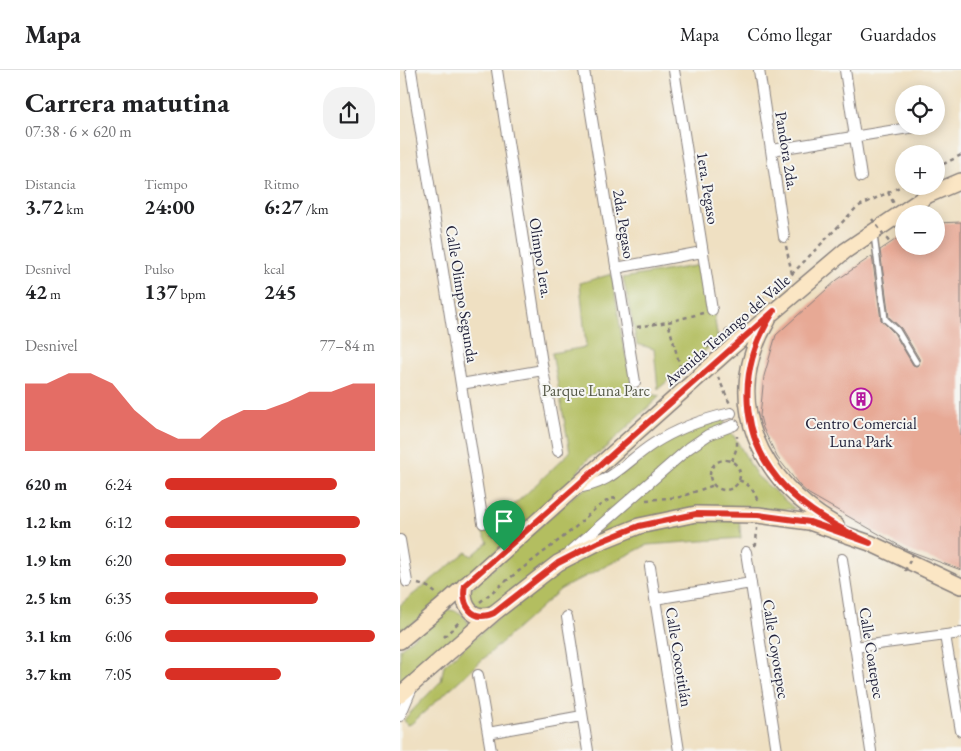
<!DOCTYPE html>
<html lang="es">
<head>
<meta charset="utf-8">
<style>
	body { margin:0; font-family:"EB Garamond",serif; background:#f2f2f2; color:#202124; height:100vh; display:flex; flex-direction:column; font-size:19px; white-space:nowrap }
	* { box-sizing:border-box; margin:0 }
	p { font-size:16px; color:#757577 }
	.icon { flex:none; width:28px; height:28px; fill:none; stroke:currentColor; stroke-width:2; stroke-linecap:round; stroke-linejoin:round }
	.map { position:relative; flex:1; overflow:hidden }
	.drawer { display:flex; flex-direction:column; background:#fff; width:400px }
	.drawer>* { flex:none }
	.tools { position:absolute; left:495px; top:15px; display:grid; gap:10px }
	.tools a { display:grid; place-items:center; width:50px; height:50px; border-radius:50%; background:#fff; box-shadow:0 2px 12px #0003; font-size:25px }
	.pin { position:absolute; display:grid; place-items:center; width:42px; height:42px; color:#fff; margin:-51px -21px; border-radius:50% 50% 50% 0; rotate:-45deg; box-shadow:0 0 5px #0007 }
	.pin .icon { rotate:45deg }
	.round { display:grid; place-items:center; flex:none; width:52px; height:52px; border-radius:20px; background:#f2f2f2 }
	.head { display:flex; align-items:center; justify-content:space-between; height:85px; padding:0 25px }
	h1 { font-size:28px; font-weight:700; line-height:38px }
	.stats { display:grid; grid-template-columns:repeat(3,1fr); gap:8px; height:85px; padding:5px 25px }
	.stats div { display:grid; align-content:center }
	.stats b { font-size:21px; font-weight:700 }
	.stats small { font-size:14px; font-weight:400 }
	.stats p { font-size:14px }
	.chart { height:140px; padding:10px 25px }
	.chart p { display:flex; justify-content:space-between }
	.chart svg { width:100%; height:90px; margin-top:5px; fill:#d93025; opacity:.7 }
	ul { padding:0 25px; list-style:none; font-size:16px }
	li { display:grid; grid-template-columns:80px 60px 1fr; align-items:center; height:38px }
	li i { height:12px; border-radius:6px; background:#d93025 }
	header { display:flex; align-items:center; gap:30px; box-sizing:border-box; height:70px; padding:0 25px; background:#fff; border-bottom:1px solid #e0e0e0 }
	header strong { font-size:24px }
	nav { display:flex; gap:28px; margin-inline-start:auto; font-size:18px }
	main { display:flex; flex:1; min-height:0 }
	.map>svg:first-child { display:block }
	.green { fill:#b3be60; stroke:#6a704e }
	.building { fill:#e7a995 }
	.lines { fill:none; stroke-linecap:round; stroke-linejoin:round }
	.service-casing { stroke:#88817e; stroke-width:8 }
	.minor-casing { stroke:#88817e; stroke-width:12 }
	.secondary-casing { stroke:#88817e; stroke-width:18 }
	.path { stroke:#88817e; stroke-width:2.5; stroke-dasharray:4 4; stroke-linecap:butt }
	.service { stroke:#fff; stroke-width:5 }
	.minor { stroke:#fff; stroke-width:10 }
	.secondary { stroke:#fbe6c4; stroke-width:15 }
	.path-bridge { stroke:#88817e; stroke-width:2.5; stroke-dasharray:4 4; stroke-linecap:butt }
	.route-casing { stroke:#fff; stroke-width:10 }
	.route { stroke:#d93025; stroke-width:6 }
	.labels { text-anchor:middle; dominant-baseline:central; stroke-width:4; stroke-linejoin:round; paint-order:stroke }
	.street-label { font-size:16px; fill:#22223b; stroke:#f6f6f2 }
	.park-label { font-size:16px; fill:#555948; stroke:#f6f6f2 }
	.poi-label { font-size:16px; fill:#22223b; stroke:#f6f6f2 }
</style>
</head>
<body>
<header>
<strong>Mapa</strong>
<nav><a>Mapa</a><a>Cómo llegar</a><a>Guardados</a></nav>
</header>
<main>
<section class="drawer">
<div class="head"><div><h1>Carrera matutina</h1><p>07:38 · 6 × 620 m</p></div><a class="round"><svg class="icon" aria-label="share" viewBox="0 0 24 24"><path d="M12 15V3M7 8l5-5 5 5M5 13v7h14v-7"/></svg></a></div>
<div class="stats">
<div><p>Distancia</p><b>3.72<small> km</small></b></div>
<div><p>Tiempo</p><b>24:00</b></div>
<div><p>Ritmo</p><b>6:27<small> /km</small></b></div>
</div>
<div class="stats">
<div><p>Desnivel</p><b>42<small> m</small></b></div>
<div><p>Pulso</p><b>137<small> bpm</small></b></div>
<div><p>kcal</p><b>245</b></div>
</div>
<div class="chart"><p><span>Desnivel</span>77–84 m</p>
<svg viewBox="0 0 160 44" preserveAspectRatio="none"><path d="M0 44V11L10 11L20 6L30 6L40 11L50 24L60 33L70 38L80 38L90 29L100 24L110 24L120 20L130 15L140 15L150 11L160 11V44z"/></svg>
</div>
<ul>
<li><b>620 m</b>6:24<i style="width:82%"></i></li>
<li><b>1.2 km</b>6:12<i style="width:93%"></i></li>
<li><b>1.9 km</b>6:20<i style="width:86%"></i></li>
<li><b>2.5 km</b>6:35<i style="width:73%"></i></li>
<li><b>3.1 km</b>6:06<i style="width:100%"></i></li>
<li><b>3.7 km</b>7:05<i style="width:55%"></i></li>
</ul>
</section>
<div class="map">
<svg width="561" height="681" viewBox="0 0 561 681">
	<rect width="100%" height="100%" fill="#f6f6f2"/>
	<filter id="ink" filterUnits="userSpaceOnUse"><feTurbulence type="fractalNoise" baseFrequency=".02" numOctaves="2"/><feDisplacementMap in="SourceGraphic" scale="10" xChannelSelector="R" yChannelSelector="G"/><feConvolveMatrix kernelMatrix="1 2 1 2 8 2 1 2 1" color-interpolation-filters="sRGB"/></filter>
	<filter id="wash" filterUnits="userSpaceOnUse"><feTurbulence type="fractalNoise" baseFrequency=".0096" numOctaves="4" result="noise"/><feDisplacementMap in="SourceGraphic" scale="20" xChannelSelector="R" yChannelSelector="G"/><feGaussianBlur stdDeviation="1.12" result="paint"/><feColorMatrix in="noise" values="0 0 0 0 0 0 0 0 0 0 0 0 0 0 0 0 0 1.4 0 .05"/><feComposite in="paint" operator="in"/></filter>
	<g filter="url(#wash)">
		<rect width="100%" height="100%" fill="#efe0c2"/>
		<path class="green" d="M306,194l12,76 -60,49 -4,-40 -17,-5 -14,-66z
			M212,204l10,65 13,56 13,-1 12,2 -60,57c-16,3 -24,23 -31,35l-169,147v-30l66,-53 6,4 16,-14 -6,-10 43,-37 45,-43 -18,-99 34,-6 -6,-64z
			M324,349l1,5 -166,134 -75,55 -20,-18 111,-100 109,-64z
			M329,363l5,3 23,40 38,33 -98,1 -119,39 125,-105 14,-8z
			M297,446l42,1 2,21 -94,7 -86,44 -150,135 -4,1 -3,-5 4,-5 33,-34 3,-16 113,-98 37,-20z
			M45,540c13,-1 22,5 24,18l-69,63v-42z"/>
		<g id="blocks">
			<path class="building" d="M561,152v348l-54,-20 -98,-56 -9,-8 -23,-29 -14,-29 -3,-12 4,-40 12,-41 61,-55 35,-24 9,64 13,13 19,32 3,1 3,-1 1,-5 -19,-32 -12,-11 -9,-67 24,-16v12h32v-23z"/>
		</g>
	</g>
	<g filter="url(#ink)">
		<use href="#blocks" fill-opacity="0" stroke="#88817e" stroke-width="1"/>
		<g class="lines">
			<g class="service-casing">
				<path id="service" d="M474,165l11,84 12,11 19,32"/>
			</g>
			<g class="minor-casing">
				<path id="minor" d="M11,0l72,453
					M97,0l46,300 15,81
					M184,0l51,312
					M274,0l38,240
					M359,0l25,167
					M445,0l16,107
					M372,80l149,-24
					M216,198l86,-16
					M61,314l82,-14
					M175,418c36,-3 50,-26 78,-44 23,-15 51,-25 78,-31
					M0,470l7,42
					M170,482l119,-104 19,-13 26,-10
					M346,482l31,199
					M442,489l29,192
					M250,497l29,184
					M255,529l96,-16
					M167,547l21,134
					M545,565l16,96
					M455,577l106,-14
					M78,605l13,76
					M0,646l11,-26
					M88,663l94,-17"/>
			</g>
			<g class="secondary-casing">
				<path id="secondary" d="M368,250c-49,81 -7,163 68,205
					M65,515c-4,20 7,38 29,28
					M0,571l40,-33 292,-261 113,-96 83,-56 33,-14
					M0,625l94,-82 64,-50 39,-20 42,-17 57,-12 62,1 51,7 61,21 91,43"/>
			</g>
			<path class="path" d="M536,98l25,-13
				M488,122l6,12
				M386,176l6,28
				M303,243l-35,9 13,48 111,-96 65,-67 47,-22
				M237,257l31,-5
				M318,307l12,27
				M310 405a15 15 0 1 1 30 0a15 15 0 1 1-30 0Z
				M332,391l5,-14v-11
				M339,410c11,5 15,10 19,22
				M246,430l34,-3 34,-12
				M89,463l7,9
				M354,476l2,-2 1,-16
				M18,514l10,3 9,7
				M80,532c30,-25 62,-48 92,-72 11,-9 30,-31 44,-32
				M44,567l17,-17"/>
			<use href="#service" class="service"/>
			<use href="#minor" class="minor"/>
			<use href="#secondary" class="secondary"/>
			<path class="path-bridge" d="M472,149l18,24
				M505,501l8,-17"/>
		</g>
	</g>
	<g class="lines" filter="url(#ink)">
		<g class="route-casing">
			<path id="route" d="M374,241c-42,65 -35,140 27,191 21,17 45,30 69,41l-60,-21 -52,-7 -62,-1 -57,12 -42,17 -39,20 -64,50c-22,10 -33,-8 -29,-28z"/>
		</g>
		<use href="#route" class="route"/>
	</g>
	<defs>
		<g id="building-ring" transform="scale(1.125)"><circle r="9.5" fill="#f6f6f2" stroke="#b5179e" stroke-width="1.5"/><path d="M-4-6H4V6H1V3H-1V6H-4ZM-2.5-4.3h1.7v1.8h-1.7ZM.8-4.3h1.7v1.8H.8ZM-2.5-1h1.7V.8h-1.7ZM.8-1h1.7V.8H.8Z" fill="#b5179e"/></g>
	</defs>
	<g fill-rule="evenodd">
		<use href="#building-ring" x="461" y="329"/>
	</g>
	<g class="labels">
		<g class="street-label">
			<text transform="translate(387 81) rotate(81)">Pandora 2da.</text>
			<text transform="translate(308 118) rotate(81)">1era. Pegaso</text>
			<text transform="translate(224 154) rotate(81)">2da. Pegaso</text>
			<text transform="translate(141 188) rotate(81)">Olimpo 1era.</text>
			<text transform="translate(62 224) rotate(81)">Calle Olimpo Segunda</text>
			<text transform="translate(327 260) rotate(-41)">Avenida Tenango del Valle</text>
			<text transform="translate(376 579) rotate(81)">Calle Coyotepec</text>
			<text transform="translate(472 583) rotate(81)">Calle Coatepec</text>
			<text transform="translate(279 587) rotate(81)">Calle Cocotitlán</text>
		</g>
		<g class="park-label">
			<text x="196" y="320">Parque Luna Parc</text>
		</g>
		<g class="poi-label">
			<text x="461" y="353">Centro Comercial<tspan x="461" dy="18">Luna Park</tspan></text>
		</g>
	</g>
</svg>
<div class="tools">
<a><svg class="icon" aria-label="locate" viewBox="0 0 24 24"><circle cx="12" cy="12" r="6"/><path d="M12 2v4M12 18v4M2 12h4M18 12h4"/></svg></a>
<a>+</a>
<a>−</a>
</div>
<div class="pin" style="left:104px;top:481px;background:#1e9e55"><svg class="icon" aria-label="arrive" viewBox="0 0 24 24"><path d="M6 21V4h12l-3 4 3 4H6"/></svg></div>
</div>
</main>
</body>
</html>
